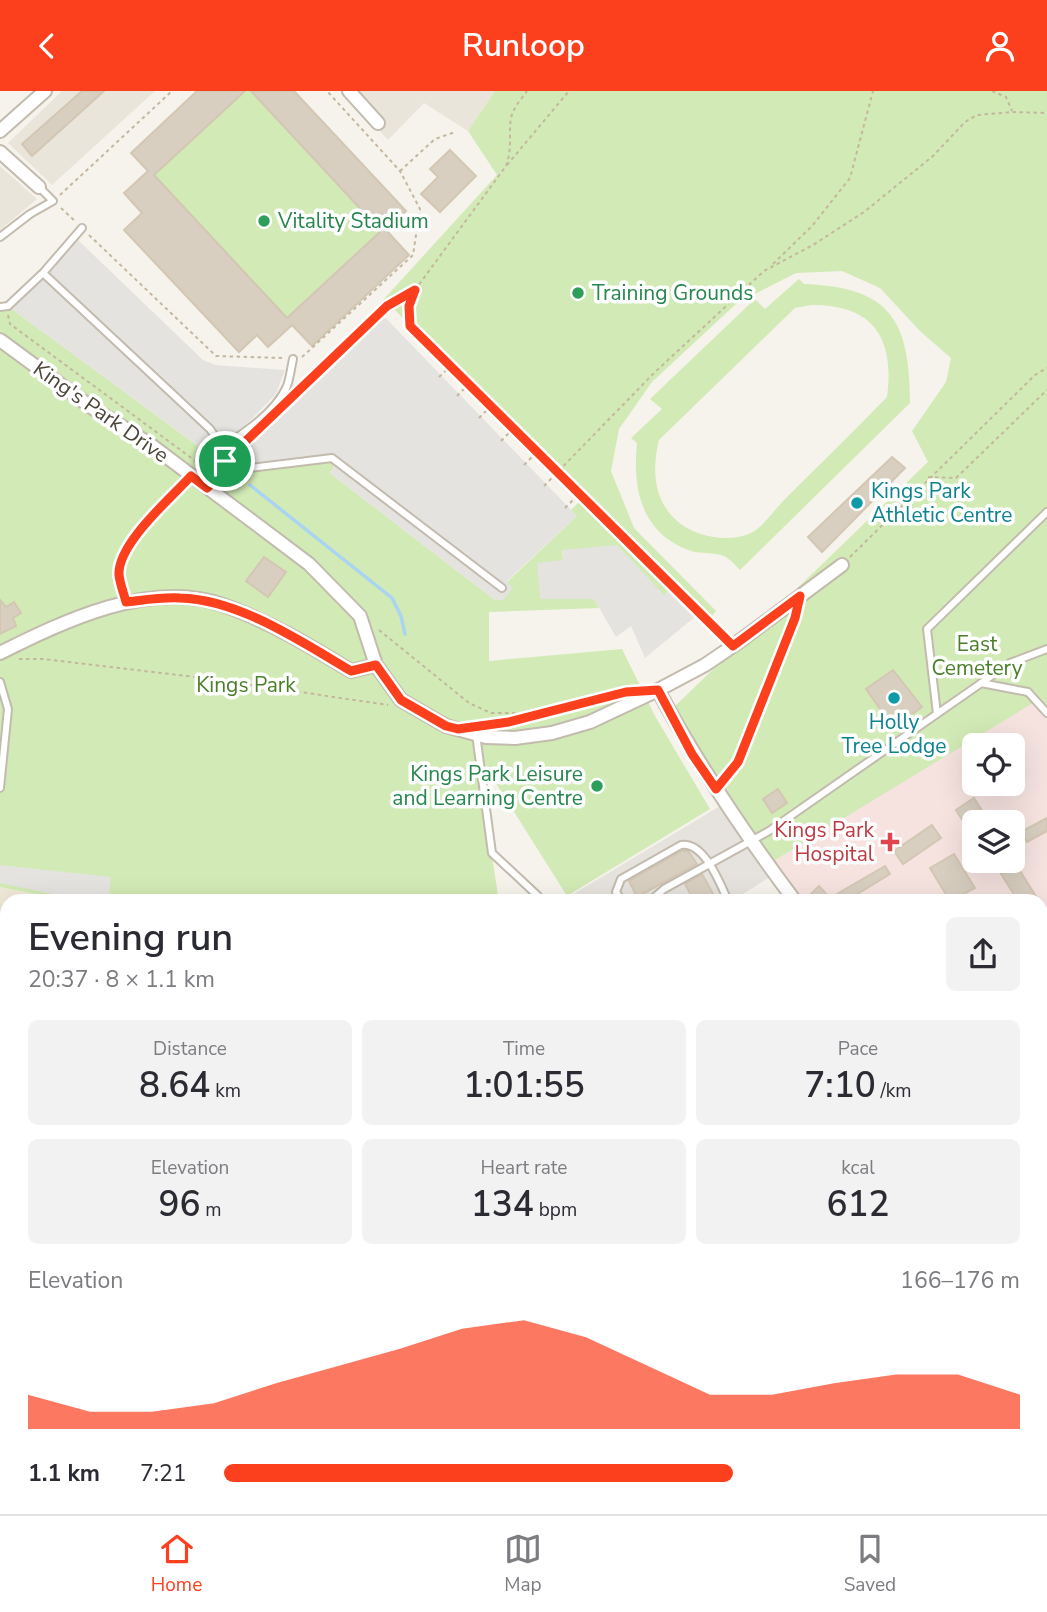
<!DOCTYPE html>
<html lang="en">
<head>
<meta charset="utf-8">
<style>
	body { margin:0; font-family:"Nunito Sans",sans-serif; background:#f2f2f3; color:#2b2b33; height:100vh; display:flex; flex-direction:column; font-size:26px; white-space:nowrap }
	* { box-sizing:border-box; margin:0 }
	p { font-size:23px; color:#7c7c81 }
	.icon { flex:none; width:38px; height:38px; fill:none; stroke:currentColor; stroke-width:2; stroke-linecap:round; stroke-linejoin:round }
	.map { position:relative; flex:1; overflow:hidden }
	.side { position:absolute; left:0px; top:803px; width:1048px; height:621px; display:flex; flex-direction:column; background:#fff; border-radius:21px 21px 0 0; box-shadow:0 7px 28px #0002 }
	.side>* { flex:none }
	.buttons { position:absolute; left:962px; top:642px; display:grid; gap:14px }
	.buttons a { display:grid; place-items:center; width:63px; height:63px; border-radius:10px; background:#fff; box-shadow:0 7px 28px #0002; font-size:35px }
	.pin { position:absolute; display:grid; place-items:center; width:60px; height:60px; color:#fff; margin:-30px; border:4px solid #fff; border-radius:50%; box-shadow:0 2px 7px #0007 }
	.round { display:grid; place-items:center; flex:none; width:74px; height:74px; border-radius:10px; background:#f2f2f3 }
	.overview { display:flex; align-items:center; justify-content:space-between; height:119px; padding:0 28px }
	h1 { font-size:38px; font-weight:600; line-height:52px }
	.metrics { display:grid; grid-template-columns:repeat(3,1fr); gap:10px; height:119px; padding:7px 28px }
	.metrics div { display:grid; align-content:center; border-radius:10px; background:#f2f2f3; text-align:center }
	.metrics b { font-size:35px; font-weight:600 }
	.metrics small { font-size:19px; font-weight:400 }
	.metrics p { font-size:19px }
	.chart { height:196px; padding:14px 28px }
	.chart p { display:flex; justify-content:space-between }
	.chart svg { width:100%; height:126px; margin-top:7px; fill:#fc3f1d; opacity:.7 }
	ul { padding:0 28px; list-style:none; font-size:23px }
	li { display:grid; grid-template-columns:112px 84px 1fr; align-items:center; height:52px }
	li i { height:18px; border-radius:9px; background:#fc3f1d }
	header { display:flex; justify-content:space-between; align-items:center; height:91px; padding:0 28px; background:#fc3f1d; color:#fff; font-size:32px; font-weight:600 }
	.tabs { display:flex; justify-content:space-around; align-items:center; height:98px; border-top:2px solid #e1e1e2; background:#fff; font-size:19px; color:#7c7c81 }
	.tabs a { display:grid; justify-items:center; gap:4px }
	.tabs .current { color:#fc3f1d }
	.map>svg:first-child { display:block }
	.residential { fill:#eae5da }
	.commercial { fill:#f7ead8 }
	.industrial { fill:#e6e2dd }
	.education { fill:#efe8d6 }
	.medical { fill:#f6e3e0; fill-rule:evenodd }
	.green { fill:#d2eab5; fill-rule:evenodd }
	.parking { fill:#e5e3e0 }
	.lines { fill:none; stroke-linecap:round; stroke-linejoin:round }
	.stream { stroke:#a9d4f2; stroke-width:3.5 }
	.building { fill:#d8cfc1; stroke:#d3c7b4; stroke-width:2 }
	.lane-casing { stroke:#c2bbae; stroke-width:10 }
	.street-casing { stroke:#c2bbae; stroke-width:16 }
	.primary-casing { stroke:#e6c16a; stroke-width:21 }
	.path { stroke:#c4b79f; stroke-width:2; stroke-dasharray:3.5 3.5; stroke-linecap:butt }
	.lane { stroke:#fff; stroke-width:6 }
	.street { stroke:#fff; stroke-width:12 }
	.primary { stroke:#ffe39c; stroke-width:18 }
	.rail-casing { stroke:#9a9a9a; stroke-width:6 }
	.rail { stroke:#fff; stroke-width:3.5; stroke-dasharray:10; stroke-linecap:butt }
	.primary-bridge-casing { stroke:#e6c16a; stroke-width:21; stroke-linecap:butt }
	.primary-bridge { stroke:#ffe39c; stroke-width:18 }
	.route-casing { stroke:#fff; stroke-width:14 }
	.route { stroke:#fc3f1d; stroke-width:9 }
	.leisure-dot { fill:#2e9e5b; stroke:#fff; stroke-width:2.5 }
	.culture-dot { fill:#0f9aa8; stroke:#fff; stroke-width:2.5 }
	.health-dot { fill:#e0444e; stroke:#fff; stroke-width:2.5 }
	.labels { text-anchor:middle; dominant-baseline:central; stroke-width:7; stroke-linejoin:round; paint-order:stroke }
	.leisure-label { font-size:21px; fill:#27864d; stroke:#fff; text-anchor:start }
	.street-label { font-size:21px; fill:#4b4439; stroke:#fff }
	.culture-label { font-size:21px; fill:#0d838f; stroke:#fff; text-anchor:start }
	.park-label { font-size:21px; fill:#4a7f2a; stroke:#fff }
	.health-label { font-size:21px; fill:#be3a42; stroke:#fff; text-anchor:end }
</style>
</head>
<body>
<header><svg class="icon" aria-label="back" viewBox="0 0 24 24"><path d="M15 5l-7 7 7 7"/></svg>Runloop<svg class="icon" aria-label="person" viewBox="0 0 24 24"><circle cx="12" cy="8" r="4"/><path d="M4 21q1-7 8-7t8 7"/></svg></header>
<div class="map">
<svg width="1047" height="1423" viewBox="0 0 1047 1423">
	<rect width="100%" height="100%" fill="#f6f3ec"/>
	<path class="residential" d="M62,0h93l-103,94 -44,-42z
		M343,0h152l-27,40 -44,-28 -36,37z
		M0,75l37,33 -37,31z
		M1047,984v91l-6,-6v-80z
		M7,1107v75l-7,2v-74z
		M7,1395v23h185l3,5h-195v-24z
		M245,1418h101l-10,5h-102z
		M396,1418h293l3,5h-291z
		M808,1418h127l-11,5h-111z"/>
	<path class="commercial" d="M1047,1378l-2,45h-121l11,-5h106v-37z"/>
	<path class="industrial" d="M720,715l50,71 -38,24 -167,-2z"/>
	<path class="education" d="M0,796l70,14h-63v132l-7,-3z"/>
	<path class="medical" d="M1033,611l14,16v224l-6,1v-42h-238l-31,-39zM975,654h38v39h-38zM975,732h38v38h-38z"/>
	<path class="green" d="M197,0h97l112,120 -20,19 23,25 -97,91 -20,-21 -24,22 -11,-11 -18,16 -115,-122 18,-17 6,-42 -17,-18z
		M495,0h552v627l-14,-15 -261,159 -100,-153 256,-247 -16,-31 34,-49 5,-24 -30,-26 -41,-44 -38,-17 -46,2 -59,30 -85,79 -33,47 -8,42 23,57 82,83 -11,14 -34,-35 -7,5 -102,-44 1,9 -23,39h54l5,9 -110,4v49l133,-12 33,67 55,93 -143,87 -92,-146 24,151h-429l-70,-14v-581h8l213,157 111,-5 2,9 -4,6 165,127 12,-18 69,-65 -5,-7 10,-10 -197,-201 113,-124 -29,-44z
		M799,188l5,5c86,3 106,36 106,119l-170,167c-4,-4 -11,-12 -16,-14 -10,-4 -23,-2 -33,-5 -49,-17 -59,-61 -54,-108l-6,-5 31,-29 -12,-10 105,-100 10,10zM811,214c62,-1 84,33 76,92 -34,35 -68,68 -102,102 -10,10 -22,28 -34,34 -23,11 -58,3 -75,-13 -23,-21 -24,-52 -17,-80l136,-132z"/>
	<path class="parking" d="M78,149l125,120 13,5 69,5 -9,24 -38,39 -33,18 -197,-145z
		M379,220l198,205 -70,65 6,7 -10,12h-8l-165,-127 4,-6 -2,-9 -107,13 -4,-8z
		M617,454l47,50 6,-5 26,26 -51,42 -14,-32 -15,11 -22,-38h-54l-3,-36 26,-3 -1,-10z
		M0,774l111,12 -3,24h-21l-87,-18z"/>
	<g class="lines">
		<path class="stream" d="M250,394l142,113 9,18 4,18"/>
	</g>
	<path class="building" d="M82,0h22l-72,65 -10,-12z
		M197,0h48l-91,84 133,143 94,-87 -130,-140h43l112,120 -20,19 23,25 -97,91 -20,-21 -24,22 -11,-12 -18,17 -115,-122 18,-17 -18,-20 24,-22 -17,-18z
		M450,59l26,26 -36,36 -19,-18 17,-17 -8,-8z
		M892,366l13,11 -83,84 -14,-15z
		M264,466l22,15 -18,25 -22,-16z
		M0,509l6,7 8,-5 7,11 -8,5 3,8 -16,8z
		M893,579l29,37 -29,20 -27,-38z
		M778,698l9,14 -15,10 -9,-14z
		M974,707l16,25h-15v17l-19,-30z
		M1047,727v13l-20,11 -6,-10z
		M932,734l9,13 -38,26 -9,-13z
		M682,760h6l9,13 -60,33 -8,-16z
		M954,763l21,34 -25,13 -20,-33z
		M1015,772l24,38h-21l-18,-29z
		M885,775l5,8 -44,27h-32l-5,-5 10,-10 11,12z
		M702,783l15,27h-23l-9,-17z"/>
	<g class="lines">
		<g class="lane-casing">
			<path id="lane" d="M0,146l30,-23 23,-13 -14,-14
				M43,182l39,-45
				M0,216l8,-1 35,-33 167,156 12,18 3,24
				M222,356c23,-14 54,-35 65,-61 3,-8 4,-18 6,-27
				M207,397l18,-17 107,-13 170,130
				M0,591l8,27 -8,79
				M981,592l47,9 19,21
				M937,623l-10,-85 120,-117
				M476,643l16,119 46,43
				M622,810l-6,-9 5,-13 60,-34c23,-4 39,38 47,56
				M650,810l14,-12 105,-58 241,-168 37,-14
				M0,955l7,5
				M536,1418l3,5"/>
		</g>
		<g class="street-casing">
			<path id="street" d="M349,0l29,32
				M0,40l45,-40
				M0,61l39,35
				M0,249l91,67 60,38 158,119 51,52 16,49 25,35 45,26 40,11 29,1 37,-5 38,-11 68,-32 47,-25 28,-19 109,-81
				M0,562c64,-32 151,-74 223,-48 46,16 87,41 128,66l25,-6
				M658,599c40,75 86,143 137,211
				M1041,979l6,-5
				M1041,1086l6,6
				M0,1101l7,-3
				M0,1203l7,-2
				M1041,1298l6,7
				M0,1388l7,-4
				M503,1418l3,5
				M795,1418l5,5
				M768,1423l10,-5"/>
		</g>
		<g class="primary-casing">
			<path id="primary" d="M376,1418l4,5"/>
		</g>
		<path class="path" d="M992,0l14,6 6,14
			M507,74l62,-74
			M400,80l35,-32 20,-7
			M60,104l112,-104
			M61,117l14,13
			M89,144l127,121 67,2
			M773,173l39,-38 38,-48 23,-87
			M415,200l-6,15 1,20 314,311
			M8,224l2,9 199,147
			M302,266l111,-102 7,-46 -20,-38 -73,-80
			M439,286l12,-11
			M457,305l12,-12
			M290,310l97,-95 28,-16 91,-124c8,-21 0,-42 8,-56 3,-7 9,-13 13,-19
			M479,327l11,-11
			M501,350l12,-12
			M232,365l11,-10
			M524,374l12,-12
			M928,386l28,1 91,-88
			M544,395l110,-113 110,-102 49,-26 51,-33 69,-56 32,-34 12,-7 36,-3 34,1
			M565,417l14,-14
			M850,466l185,-182 12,-7
			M124,501c-2,-5 -4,-11 -5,-16 -2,-30 45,-71 64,-92
			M379,539l90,73 22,10h45l83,-19
			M19,568h24l169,20 176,26
			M496,633l42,-10
			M724,688l14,-17 58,-147
			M344,1423l8,-5
			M355,1423l1,-5"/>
		<use href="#lane" class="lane"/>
		<use href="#street" class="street"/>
		<use href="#primary" class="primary"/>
		<g class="rail-casing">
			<path id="rail" d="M1041,879h6
				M1041,890h6
				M0,1009l7,-1"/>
		</g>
		<use href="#rail" class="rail"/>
		<g class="primary-bridge-casing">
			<path id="primary-bridge" d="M0,1002l7,8"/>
		</g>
		<use href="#primary-bridge" class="primary-bridge"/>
	</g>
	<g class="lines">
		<g class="route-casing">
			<path id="route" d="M415,199l-6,16 1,20 323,320 67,-50 -5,22 -57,144 -22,27 -24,-35 -34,-64 -32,2 -117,30 -51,7 -12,-3 -45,-26 -25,-35 -25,6c-49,-29 -113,-72 -171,-73 -18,-1 -36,2 -54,4 -2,-8 -6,-18 -7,-27 -2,-31 52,-77 72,-99l16,12 18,-17v-10l162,-155z"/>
		</g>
		<use href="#route" class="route"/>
	</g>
	<g class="leisure-dot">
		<circle cx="264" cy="130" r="7"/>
		<circle cx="578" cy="202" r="7"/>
		<circle cx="597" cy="695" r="7"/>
	</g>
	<g class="culture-dot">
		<circle cx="857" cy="412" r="7"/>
		<circle cx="894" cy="607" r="7"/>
	</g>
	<path class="health-dot" d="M886.5 740.5h7v7h7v7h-7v7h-7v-7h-7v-7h7z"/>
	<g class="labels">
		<g class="leisure-label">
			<text x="278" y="130">Vitality Stadium</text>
			<text x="592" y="202">Training Grounds</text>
			<text x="583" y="683" text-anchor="end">Kings Park Leisure<tspan x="583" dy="24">and Learning Centre</tspan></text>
		</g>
		<g class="street-label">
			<text transform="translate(101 321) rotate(35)">King's Park Drive</text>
		</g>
		<g class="culture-label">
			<text x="871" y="400">Kings Park<tspan x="871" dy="24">Athletic Centre</tspan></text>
			<text x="894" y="631" text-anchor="middle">Holly<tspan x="894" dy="24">Tree Lodge</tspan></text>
		</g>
		<g class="park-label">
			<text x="977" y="553">East<tspan x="977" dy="24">Cemetery</tspan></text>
			<text x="246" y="594">Kings Park</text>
		</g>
		<g class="health-label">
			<text x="874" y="739">Kings Park<tspan x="874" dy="24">Hospital</tspan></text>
		</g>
	</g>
</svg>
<div class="buttons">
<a><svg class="icon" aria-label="locate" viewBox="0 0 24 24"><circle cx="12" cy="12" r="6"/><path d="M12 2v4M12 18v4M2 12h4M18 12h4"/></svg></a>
<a><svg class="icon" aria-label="layers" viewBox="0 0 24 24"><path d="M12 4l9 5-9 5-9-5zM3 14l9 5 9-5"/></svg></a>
</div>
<div class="pin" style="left:225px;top:370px;background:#1e9e55"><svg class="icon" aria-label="arrive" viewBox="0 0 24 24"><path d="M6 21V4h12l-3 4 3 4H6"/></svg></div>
<section class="side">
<div class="overview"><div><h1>Evening run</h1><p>20:37 · 8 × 1.1 km</p></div><a class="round"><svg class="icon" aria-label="share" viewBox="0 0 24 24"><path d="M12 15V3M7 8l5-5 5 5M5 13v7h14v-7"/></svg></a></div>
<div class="metrics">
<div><p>Distance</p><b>8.64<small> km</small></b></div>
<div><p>Time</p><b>1:01:55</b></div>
<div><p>Pace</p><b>7:10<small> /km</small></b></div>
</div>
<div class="metrics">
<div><p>Elevation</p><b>96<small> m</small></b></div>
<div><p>Heart rate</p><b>134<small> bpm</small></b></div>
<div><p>kcal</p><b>612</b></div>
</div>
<div class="chart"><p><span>Elevation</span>166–176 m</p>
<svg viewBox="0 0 160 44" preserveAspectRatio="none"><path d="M0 44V32L10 38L20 38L30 35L40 28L50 22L60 16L70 9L80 6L90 12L100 22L110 32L120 32L130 28L140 25L150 25L160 32V44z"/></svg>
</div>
<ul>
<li><b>1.1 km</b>7:21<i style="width:64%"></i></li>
</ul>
</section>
</div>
<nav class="tabs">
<a class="current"><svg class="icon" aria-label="home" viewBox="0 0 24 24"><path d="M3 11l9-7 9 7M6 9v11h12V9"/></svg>Home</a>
<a><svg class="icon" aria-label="map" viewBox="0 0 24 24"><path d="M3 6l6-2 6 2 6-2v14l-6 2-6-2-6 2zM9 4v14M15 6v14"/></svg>Map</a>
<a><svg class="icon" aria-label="saved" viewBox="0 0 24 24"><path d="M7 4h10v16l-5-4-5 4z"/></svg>Saved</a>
</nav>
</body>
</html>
